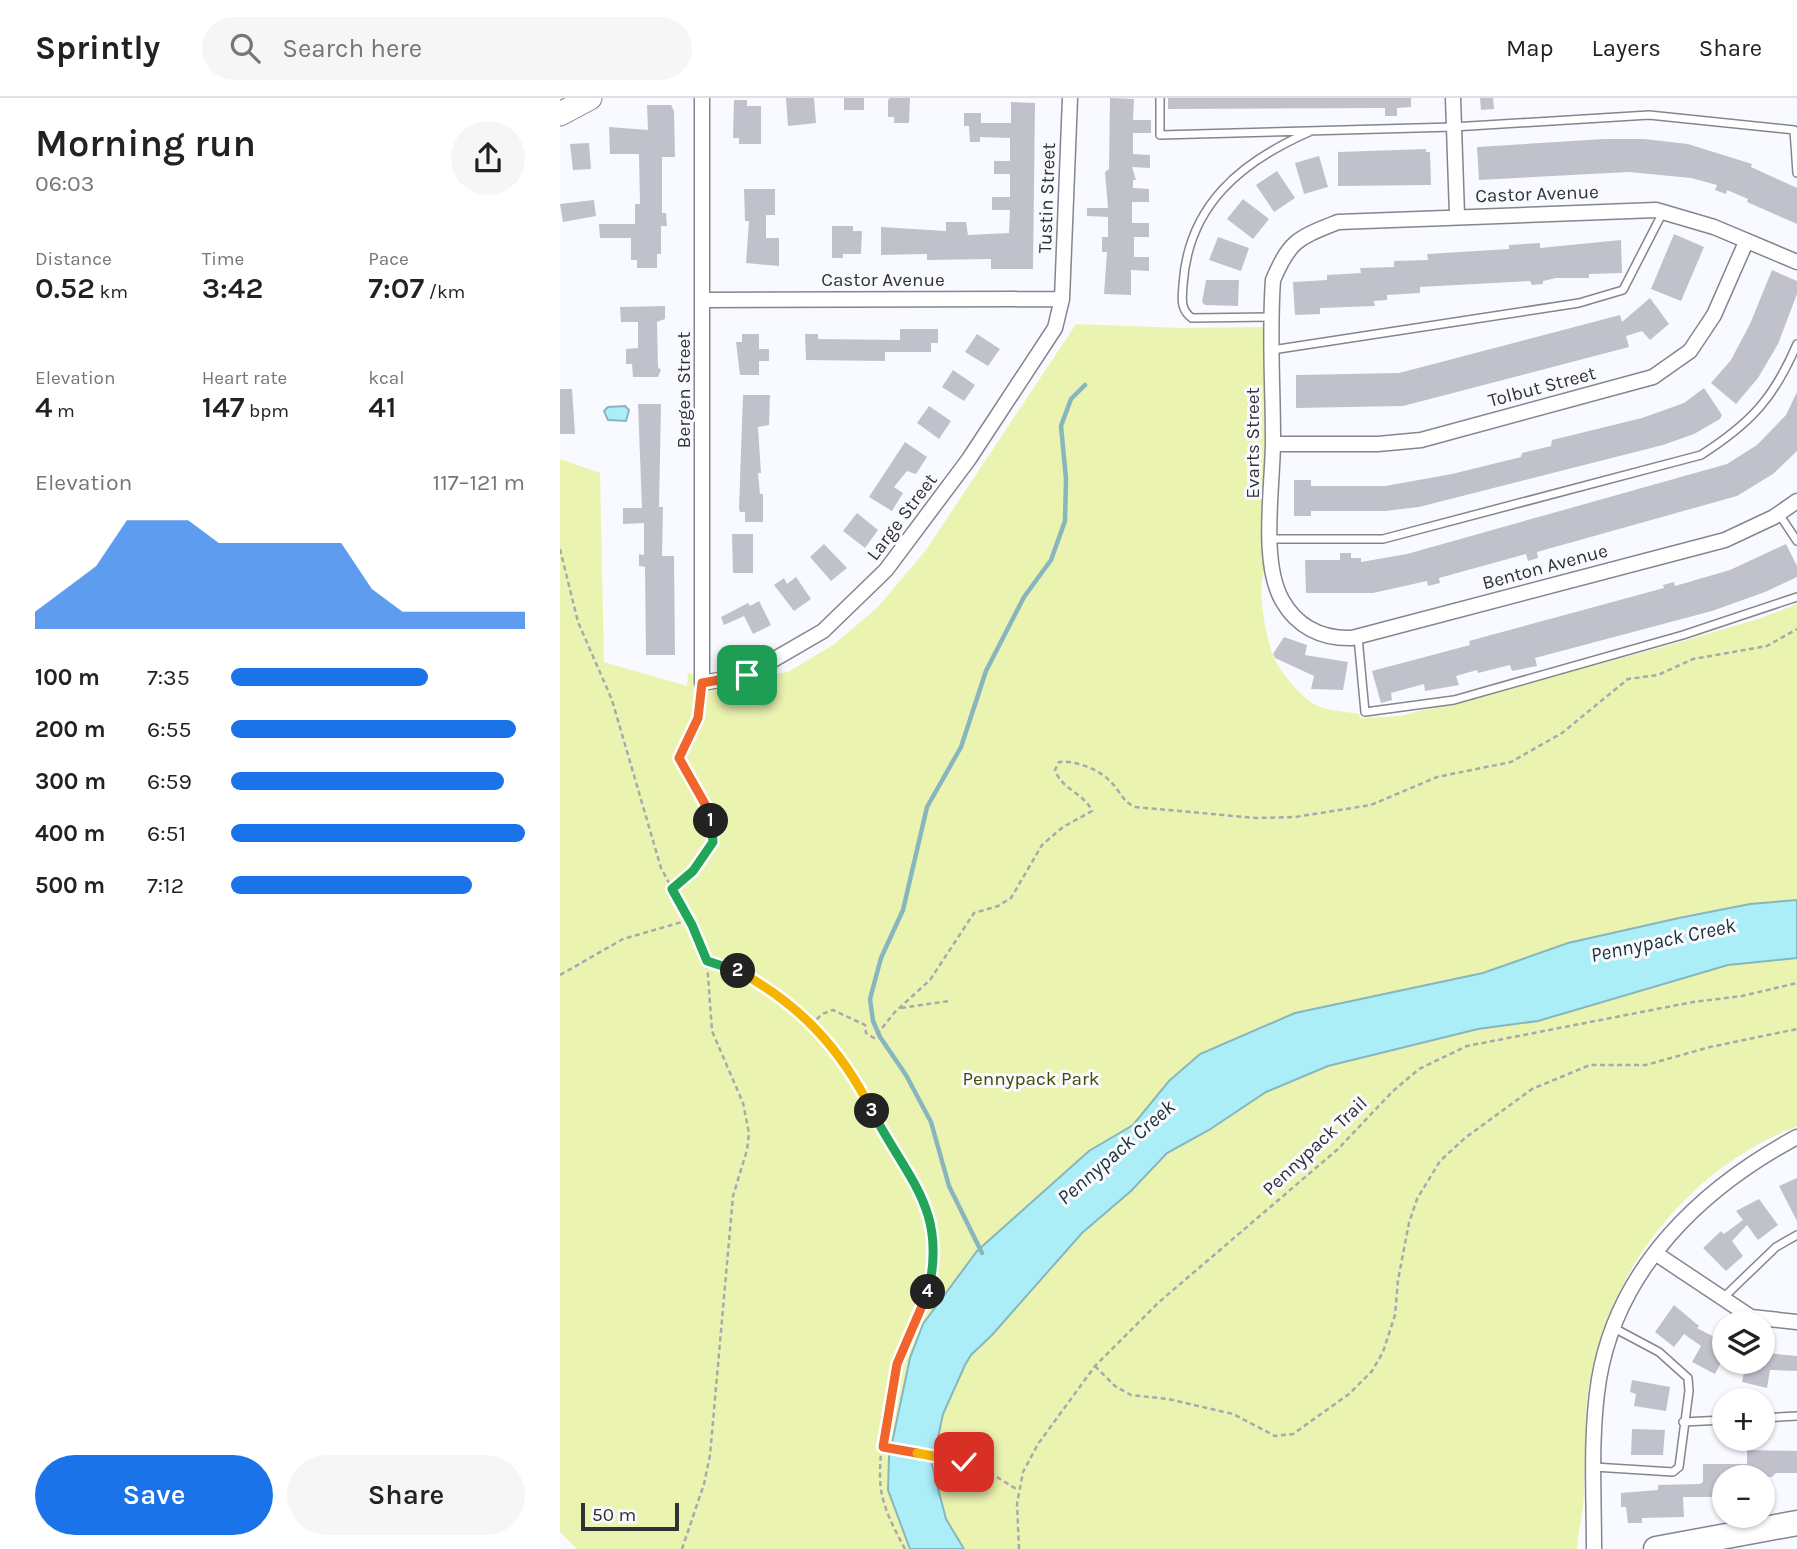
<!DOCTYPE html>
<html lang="en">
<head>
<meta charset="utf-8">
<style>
	body { margin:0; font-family:Karla,sans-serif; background:#f6f6f6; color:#222; height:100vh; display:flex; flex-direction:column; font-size:26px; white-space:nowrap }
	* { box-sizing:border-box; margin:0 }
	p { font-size:23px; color:#767676 }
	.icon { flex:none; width:38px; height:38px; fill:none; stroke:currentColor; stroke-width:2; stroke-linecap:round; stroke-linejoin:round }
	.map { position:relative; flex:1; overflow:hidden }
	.details { display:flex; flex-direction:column; background:#fff; width:560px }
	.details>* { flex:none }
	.buttons { position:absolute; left:1152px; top:1213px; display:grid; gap:14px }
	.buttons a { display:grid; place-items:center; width:63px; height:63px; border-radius:50%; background:#fff; box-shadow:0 2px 5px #0004; font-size:35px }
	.scale { position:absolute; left:21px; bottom:18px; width:98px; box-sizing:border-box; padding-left:7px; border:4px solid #303236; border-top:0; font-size:19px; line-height:24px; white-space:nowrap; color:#303236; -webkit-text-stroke:5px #f9faff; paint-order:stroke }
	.pin { position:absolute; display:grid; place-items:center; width:60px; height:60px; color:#fff; margin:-30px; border-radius:14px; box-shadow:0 4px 10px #0006 }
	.km { position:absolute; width:35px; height:35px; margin:-18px; border-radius:50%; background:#222; color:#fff; font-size:19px; line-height:35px; text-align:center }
	.round { display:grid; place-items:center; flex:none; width:74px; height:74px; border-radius:37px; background:#f6f6f6 }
	.headline { display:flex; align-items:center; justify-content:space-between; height:119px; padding:0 35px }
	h1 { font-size:38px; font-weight:600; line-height:52px }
	.figures { display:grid; grid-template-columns:repeat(3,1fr); gap:10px; height:119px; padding:7px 35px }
	.figures div { display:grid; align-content:center }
	.figures b { font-size:30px; font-weight:600 }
	.figures small { font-size:19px; font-weight:400 }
	.figures p { font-size:19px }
	.chart { height:196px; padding:14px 35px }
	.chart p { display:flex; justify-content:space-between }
	.chart svg { width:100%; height:126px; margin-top:7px; fill:#1a73e8; opacity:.7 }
	.cta { display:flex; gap:14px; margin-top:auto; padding:14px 35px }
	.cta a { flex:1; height:80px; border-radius:42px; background:#1a73e8; color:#fff; font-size:28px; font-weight:600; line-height:80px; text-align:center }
	.cta a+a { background:#f6f6f6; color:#222 }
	ul { padding:0 35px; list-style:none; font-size:23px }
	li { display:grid; grid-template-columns:112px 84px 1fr; align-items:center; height:52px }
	li i { height:18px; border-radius:9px; background:#1a73e8 }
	header { display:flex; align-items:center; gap:42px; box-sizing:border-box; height:98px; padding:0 35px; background:#fff; border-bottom:2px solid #e0e0e0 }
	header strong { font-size:33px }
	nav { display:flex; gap:38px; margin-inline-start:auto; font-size:24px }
	.search { width:490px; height:63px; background:#f6f6f6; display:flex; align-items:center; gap:18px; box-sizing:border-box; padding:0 24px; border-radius:38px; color:#767676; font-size:26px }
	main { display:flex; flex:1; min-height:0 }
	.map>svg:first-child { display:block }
	.green { fill:#ebf3b1 }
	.water { fill:#aceef8; stroke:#87b6be; stroke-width:2 }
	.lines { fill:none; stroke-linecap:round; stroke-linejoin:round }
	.stream { stroke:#87b6be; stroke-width:4.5 }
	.building { fill:#c1c1cc }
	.service-casing { stroke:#838690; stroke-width:10 }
	.minor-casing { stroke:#838690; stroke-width:17 }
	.primary-casing { stroke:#838690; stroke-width:25 }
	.trunk-casing { stroke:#838690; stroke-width:27 }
	.path { stroke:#a8a9ae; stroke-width:2.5; stroke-dasharray:5 3.5; stroke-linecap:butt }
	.service { stroke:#fff; stroke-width:7 }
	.minor { stroke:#fff; stroke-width:14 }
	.primary { stroke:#fff; stroke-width:23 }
	.trunk { stroke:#fff; stroke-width:24 }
	.split-1-casing { stroke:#fff; stroke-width:14 }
	.split-2-casing { stroke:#fff; stroke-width:14 }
	.split-3-casing { stroke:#fff; stroke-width:14 }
	.split-4-casing { stroke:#fff; stroke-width:14 }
	.split-5-casing { stroke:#fff; stroke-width:14 }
	.split-6-casing { stroke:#fff; stroke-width:14 }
	.split-1 { stroke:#f0652b; stroke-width:9 }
	.split-2 { stroke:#22a559; stroke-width:9 }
	.split-3 { stroke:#f5b400; stroke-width:9 }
	.split-4 { stroke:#22a559; stroke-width:9 }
	.split-5 { stroke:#f0652b; stroke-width:9 }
	.split-6 { stroke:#f5b400; stroke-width:9 }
	.labels { text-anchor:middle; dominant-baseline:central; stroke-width:6; stroke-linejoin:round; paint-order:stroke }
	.street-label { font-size:19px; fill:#303236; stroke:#f9faff }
	.park-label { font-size:19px; fill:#454902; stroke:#f9faff }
	.water-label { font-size:21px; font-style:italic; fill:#1b3235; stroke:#f9faff }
</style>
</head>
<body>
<header>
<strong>Sprintly</strong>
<div class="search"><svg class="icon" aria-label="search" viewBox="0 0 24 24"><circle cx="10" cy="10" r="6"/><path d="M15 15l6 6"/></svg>Search here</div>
<nav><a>Map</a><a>Layers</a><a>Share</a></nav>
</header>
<main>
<section class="details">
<div class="headline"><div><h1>Morning run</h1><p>06:03</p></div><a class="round"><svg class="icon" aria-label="share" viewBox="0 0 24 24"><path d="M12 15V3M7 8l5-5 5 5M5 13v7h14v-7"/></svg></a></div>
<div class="figures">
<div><p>Distance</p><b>0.52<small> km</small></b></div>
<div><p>Time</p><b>3:42</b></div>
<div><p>Pace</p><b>7:07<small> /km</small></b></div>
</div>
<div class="figures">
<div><p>Elevation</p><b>4<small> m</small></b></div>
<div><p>Heart rate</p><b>147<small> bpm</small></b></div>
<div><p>kcal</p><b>41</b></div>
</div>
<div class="chart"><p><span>Elevation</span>117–121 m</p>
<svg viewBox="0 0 160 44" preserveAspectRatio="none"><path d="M0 44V38L10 30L20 22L30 6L40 6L50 6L60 14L70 14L80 14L90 14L100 14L110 30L120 38L130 38L140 38L150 38L160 38V44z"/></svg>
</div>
<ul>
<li><b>100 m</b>7:35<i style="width:67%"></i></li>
<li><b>200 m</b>6:55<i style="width:97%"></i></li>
<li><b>300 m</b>6:59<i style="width:93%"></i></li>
<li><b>400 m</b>6:51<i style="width:100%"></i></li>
<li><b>500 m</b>7:12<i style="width:82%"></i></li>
</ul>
<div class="cta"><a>Save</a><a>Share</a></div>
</section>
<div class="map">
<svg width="1237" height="1451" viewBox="0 0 1237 1451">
	<rect width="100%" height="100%" fill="#f9faff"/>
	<path class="green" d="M516,226l106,4 82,-1 2,242c-11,15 0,66 6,84 7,18 25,39 40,50 13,8 33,8 47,11l1,4 40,-2 263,-69 98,-29 36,-14v522c-106,42 -183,137 -206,248 -9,44 -4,88 -8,133 -2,14 -5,27 -6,42h-1000l-17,-17v-1073l40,14 4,189 83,24 1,-13 6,1 3,14 91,-16 45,-27 44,-37 49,-58z"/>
	<path class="water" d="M65,308l4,4 -3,11 -18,-1 -4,-9 4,-4z
		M1237,802v58l-69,7 -190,56 -60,8 -150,37 -62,26 -57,38 -42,23 -36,38 -49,42 -90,102 -21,20 -6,10 -22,49 -11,51 14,54 18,30h-54l-22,-59 1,-33 21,-99 13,-34 54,-73 112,-100 44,-26 36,-44 31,-27 95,-41 188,-40 85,-30 111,-25 71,-14z"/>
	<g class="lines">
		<path class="stream" d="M422,1155l-33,-67 -18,-64 -25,-47 -26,-38 -7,-16 -3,-22 11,-41 22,-48 24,-103 34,-60 25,-76 38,-74 27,-37 14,-39 1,-42 -5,-53 10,-27 14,-14"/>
	</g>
	<path class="building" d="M226,0h28l2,25 -28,3z
		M284,0h20v12h-20z
		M330,0h20l-1,25h-15v-6h-6v-17z
		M550,0l24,1 -1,21h18v13h-18v21l17,1v13l-18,-1 4,13h-3v8l16,1v13h-17v21h17v14h-15v20h15v14l-18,-1v25l-27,-1 3,-42h-5v-15h6v-20l-21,-1v-8h21l-3,-36 4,-3z
		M608,0h243v9l-14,1v8h-12v-8l-217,1z
		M920,0h13l1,11 -13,1z
		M174,2h13v6h14v38h-22v-6h-6z
		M451,4l24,1 -2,166h-42v-10l-64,1v-6l-46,1v-28l65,4v-9h20l2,13 41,-2 1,-23h-18v-13h18v-23h-16v-13h16v-23l-30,-1v5h-10l-1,-16h-5v-13h17v10h30z
		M87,7h24l3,6 1,46h-13v56h4l1,13h-6v28h-4v14h-20v-8h-6v-22h-31l-1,-14h36v-20h5l-1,-50h-29l-1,-27 39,3z
		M1044,41h40l44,5 64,20 -1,3 46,21v36l-50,-22 1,-3 -21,-9 -1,4 -11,-4 2,-5 -26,-7 -62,-6 -150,8 -2,-33z
		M29,45l2,26 -18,1 -3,-26z
		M866,51v3h4l1,33 -93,1v-34z
		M759,58l9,31 -24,7 -9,-31z
		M717,73l18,27 -21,14 -18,-27z
		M184,91h31v26h-9v23h13v28l-33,-3 3,-42h-4z
		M683,101l26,20 -16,20 -26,-20z
		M34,102l2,16 -33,6 -3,-18z
		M272,128h21v5h9l-1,23h-18v4h-11z
		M1114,136l30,13 -23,54 -30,-12z
		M658,139l31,11 -8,23 -32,-11z
		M1061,142l1,33 -33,1v4h-33l-13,3v3l-11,1 -2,-4 -110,6v6l-33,2v5l-13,1 1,5 -55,2v6l-25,1 -2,-33 34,-2v-5l34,-2 -1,-5 34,-1v-6l34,-1 -1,-6 82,-5v-4l31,-2v5z
		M1212,172l25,11v13l-19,50 -20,34 -22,26 -25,-21 20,-23 19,-36z
		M646,182h33l-1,26 -33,-1 -3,-3z
		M1090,200l19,26 -19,16 -8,-9 -16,5 3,11 -226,59 -107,2v-33l103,-2 221,-58 2,7z
		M105,208v13l-8,3 1,45 3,3 -3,7h-25l-1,-13h-6v-15l12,-1v-26h-17l-1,-15z
		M340,231h38v14h-7v9h-46v9l-79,-1 -1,-26h13v5l82,1z
		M182,236h17v15h10v12h-10v14h-19l-4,-33h6z
		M417,236l23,15 -12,17 -23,-14z
		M393,272l22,15 -11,16 -22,-14z
		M1144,290l18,27 -2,4 -26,15 -31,11 -244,62 -34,4h-74v5h-17v-36h17v6h74l67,-12 69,-17 1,-4 29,-7 1,-6 90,-22 42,-15z
		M0,291h12l3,45h-15z
		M1237,294v59l-24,23 -36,22 -200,56 1,6 -10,3 -2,-7 -87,24 1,5 -12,3 -1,-5 -54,12h-67l-1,-33h35v-7h11v5h10v4l46,-8 320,-90 30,-19 29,-30z
		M183,297h27l-1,30 -11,2 3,46h-3l2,21h3v28h-18v-10h-5l-1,-4z
		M78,306h23l-2,103h4l-1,49h12l1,99h-29l-1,-88 -6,-1v-12l5,1v-32l-21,1v-16h19z
		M369,308l22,15 -12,18 -22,-16z
		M345,344l22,15 -11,17 -9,-3 -13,16 9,6 -11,18 -23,-14z
		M297,415l21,17 -13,18 -22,-17z
		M172,436h21v39h-20z
		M264,446l23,24 -16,13 -21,-24z
		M1226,446l11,22v11l-32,15 -53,19 -177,47 2,8 -25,5 -2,-6 -32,8 -1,-3 -21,6 3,9 -34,6 -1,-7 -33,9 1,7 -11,3 -9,-32 98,-26 -1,-4 195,-53 -1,-3 11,-3 1,4 55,-16z
		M236,479l15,22 -17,12 -20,-26 10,-7 3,6z
		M199,503l12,24 -18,9 -9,-18 -20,9 -3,-8 27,-14 2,3z
		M724,539l23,8 -2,10 43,7 -5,28 -32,-1 3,-13 -39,-18 -2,-4z
		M1237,1080v43l-18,-35z
		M1199,1101l19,26 -20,15 -11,-15 -15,16 11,15 -17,15 -23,-23 18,-17 3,3 19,-14 -7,-9z
		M1114,1207l25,21 -2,2 27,14v15l-9,17 -23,-12 9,-16 -17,-12 -10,13 -19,-15z
		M1206,1255l31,3v15l-27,-1 -3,18 -25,-6 4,-20h16v-8z
		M1072,1282l38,7 -4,24 -32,-5 2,-12 -6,-2z
		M1072,1331l33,1 -2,25h-32z
		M1187,1352l50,1v22h-21l-4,4h-48v20h-41l1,20 -42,1v5h-14l-2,-16h-5v-14l37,-3v-5l42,-1 3,-2v-18h44z"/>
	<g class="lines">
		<g class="service-casing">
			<path id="service" d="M600,0v37l293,-8 196,-12 145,15 3,43
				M711,219l-79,1c-12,-8 -10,-20 -9,-33 5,-80 58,-123 126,-153
				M712,252l307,-47 44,-13 40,-78
				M1219,416l18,27
				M711,441h112l318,-84c50,-32 73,-57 96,-111
				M798,539l7,75 89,-12 229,-65 114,-38
				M1163,1200l53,-51 21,-12
				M1202,1320l35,-2
				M1123,1324l41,-2
				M1034,1369l79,5 6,-5 10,-76 -1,-13 -29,-26 -45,-24"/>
		</g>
		<g class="minor-casing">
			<path id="minor" d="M142,0v585l45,-8 76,-44 63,-61 83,-111 86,-131 7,-29 8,-201
				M893,0l4,117
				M1237,164l-83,-35 -58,-17 -318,12c-40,16 -48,18 -65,58 -4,53 0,107 0,160 0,45 -13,121 9,160 15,27 40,39 70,38l373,-98 49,-23 23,-16
				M144,202l358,-1
				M713,346h105l43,-4 232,-63 37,-26 24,-36 32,-73
				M1095,1155l96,64 46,5
				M1034,1451c0,-56 -4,-114 5,-170 19,-112 103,-191 198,-242"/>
		</g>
		<g class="primary-casing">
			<path id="primary" d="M0,16l30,-16"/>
		</g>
		<g class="trunk-casing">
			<path id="trunk" d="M1096,1451l141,-26"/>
		</g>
		<path class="path" d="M0,451l18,73 34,78 49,168 31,57 15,36 5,70 31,72 6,30 -2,17 -14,46 -23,259 -6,29 -22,65
			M113,790l20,-17 20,-29 -3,-29 -21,-33 -10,-22 19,-41 2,-20
			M147,863c41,12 73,35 106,62
			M0,877l63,-36 66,-19
			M341,910l48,-7
			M535,1268l20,20 16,9 37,4 65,15 42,22 18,-2 56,-40 23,-23 11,-19 12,-37 3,-35 11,-57 8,-24 23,-38 25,-23 67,-49 58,-24h56l64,-18 87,-18
			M323,1349l94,18 41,25
			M345,1451c-9,-17 -19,-35 -23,-54 -8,-34 10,-122 24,-155 15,-36 30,-61 28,-101 -1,-36 -28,-65 -45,-95 -23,-43 -42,-84 -76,-121l9,-9 11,-4 32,15 1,8 8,5 21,-26 35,-32 44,-67 24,-7 13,-8 31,-53 21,-18 29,-16c-7,-17 -31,-22 -37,-41l4,-8c17,-2 41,8 52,20 9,9 12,20 24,25l121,11 39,-1 76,-12 66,-28 74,-15 51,-29 66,-54 30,-4 35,-16 74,-13 30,-17
			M459,1451l-2,-45 6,-32 15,-28 57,-78 63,-63 180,-154 55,-58 26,-22 48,-23 226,-44 49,-6 55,-13"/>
		<use href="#service" class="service"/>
		<use href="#minor" class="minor"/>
		<use href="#primary" class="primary"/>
		<use href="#trunk" class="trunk"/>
	</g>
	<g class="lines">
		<g class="split-1-casing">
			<path id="split-1" d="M151,723l-1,-8 -31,-55 19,-40 4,-35 45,-8"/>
		</g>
		<g class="split-2-casing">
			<path id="split-2" d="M151,723l2,21 -20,29 -21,18 20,36 15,36 31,10"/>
		</g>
		<g class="split-3-casing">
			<path id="split-3" d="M178,873c62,33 103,78 134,140"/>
		</g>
		<g class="split-4-casing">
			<path id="split-4" d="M312,1013c35,68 76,98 56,181"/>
		</g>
		<g class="split-5-casing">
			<path id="split-5" d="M357,1355l-34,-6 14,-83 31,-72"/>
		</g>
		<g class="split-6-casing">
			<path id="split-6" d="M357,1355l47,9"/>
		</g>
		<use href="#split-1" class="split-1"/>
		<use href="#split-2" class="split-2"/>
		<use href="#split-3" class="split-3"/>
		<use href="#split-4" class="split-4"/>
		<use href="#split-5" class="split-5"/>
		<use href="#split-6" class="split-6"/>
	</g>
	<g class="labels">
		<g class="street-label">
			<text transform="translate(977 96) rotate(-2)">Castor Avenue</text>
			<text transform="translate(487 100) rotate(-88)">Tustin Street</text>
			<text x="323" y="182">Castor Avenue</text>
			<text transform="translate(982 289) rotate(-15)">Tolbut Street</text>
			<text transform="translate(124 292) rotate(-90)">Bergen Street</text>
			<text transform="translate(693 345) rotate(-90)">Evarts Street</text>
			<text transform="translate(342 419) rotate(-53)">Large Street</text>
			<text transform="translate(985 469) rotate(-15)">Benton Avenue</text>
			<text transform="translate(755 1048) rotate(-43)">Pennypack Trail</text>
		</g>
		<g class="park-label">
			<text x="471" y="981">Pennypack Park</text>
		</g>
		<g class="water-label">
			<text transform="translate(1103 842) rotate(-12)">Pennypack Creek</text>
			<text transform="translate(556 1054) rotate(-41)">Pennypack Creek</text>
		</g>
	</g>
</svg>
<div class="buttons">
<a><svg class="icon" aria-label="layers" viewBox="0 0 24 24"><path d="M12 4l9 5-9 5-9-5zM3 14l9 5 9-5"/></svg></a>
<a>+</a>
<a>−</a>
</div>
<div class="scale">50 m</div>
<div class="pin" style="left:187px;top:577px;background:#1e9e55"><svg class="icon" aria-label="arrive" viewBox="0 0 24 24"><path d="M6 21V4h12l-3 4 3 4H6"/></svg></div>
<div class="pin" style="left:404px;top:1364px;background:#d93025"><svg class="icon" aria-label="check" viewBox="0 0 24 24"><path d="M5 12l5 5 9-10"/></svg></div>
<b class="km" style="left:151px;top:723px">1</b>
<b class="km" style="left:178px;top:873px">2</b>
<b class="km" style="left:312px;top:1013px">3</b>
<b class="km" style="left:368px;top:1194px">4</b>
</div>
</main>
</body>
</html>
